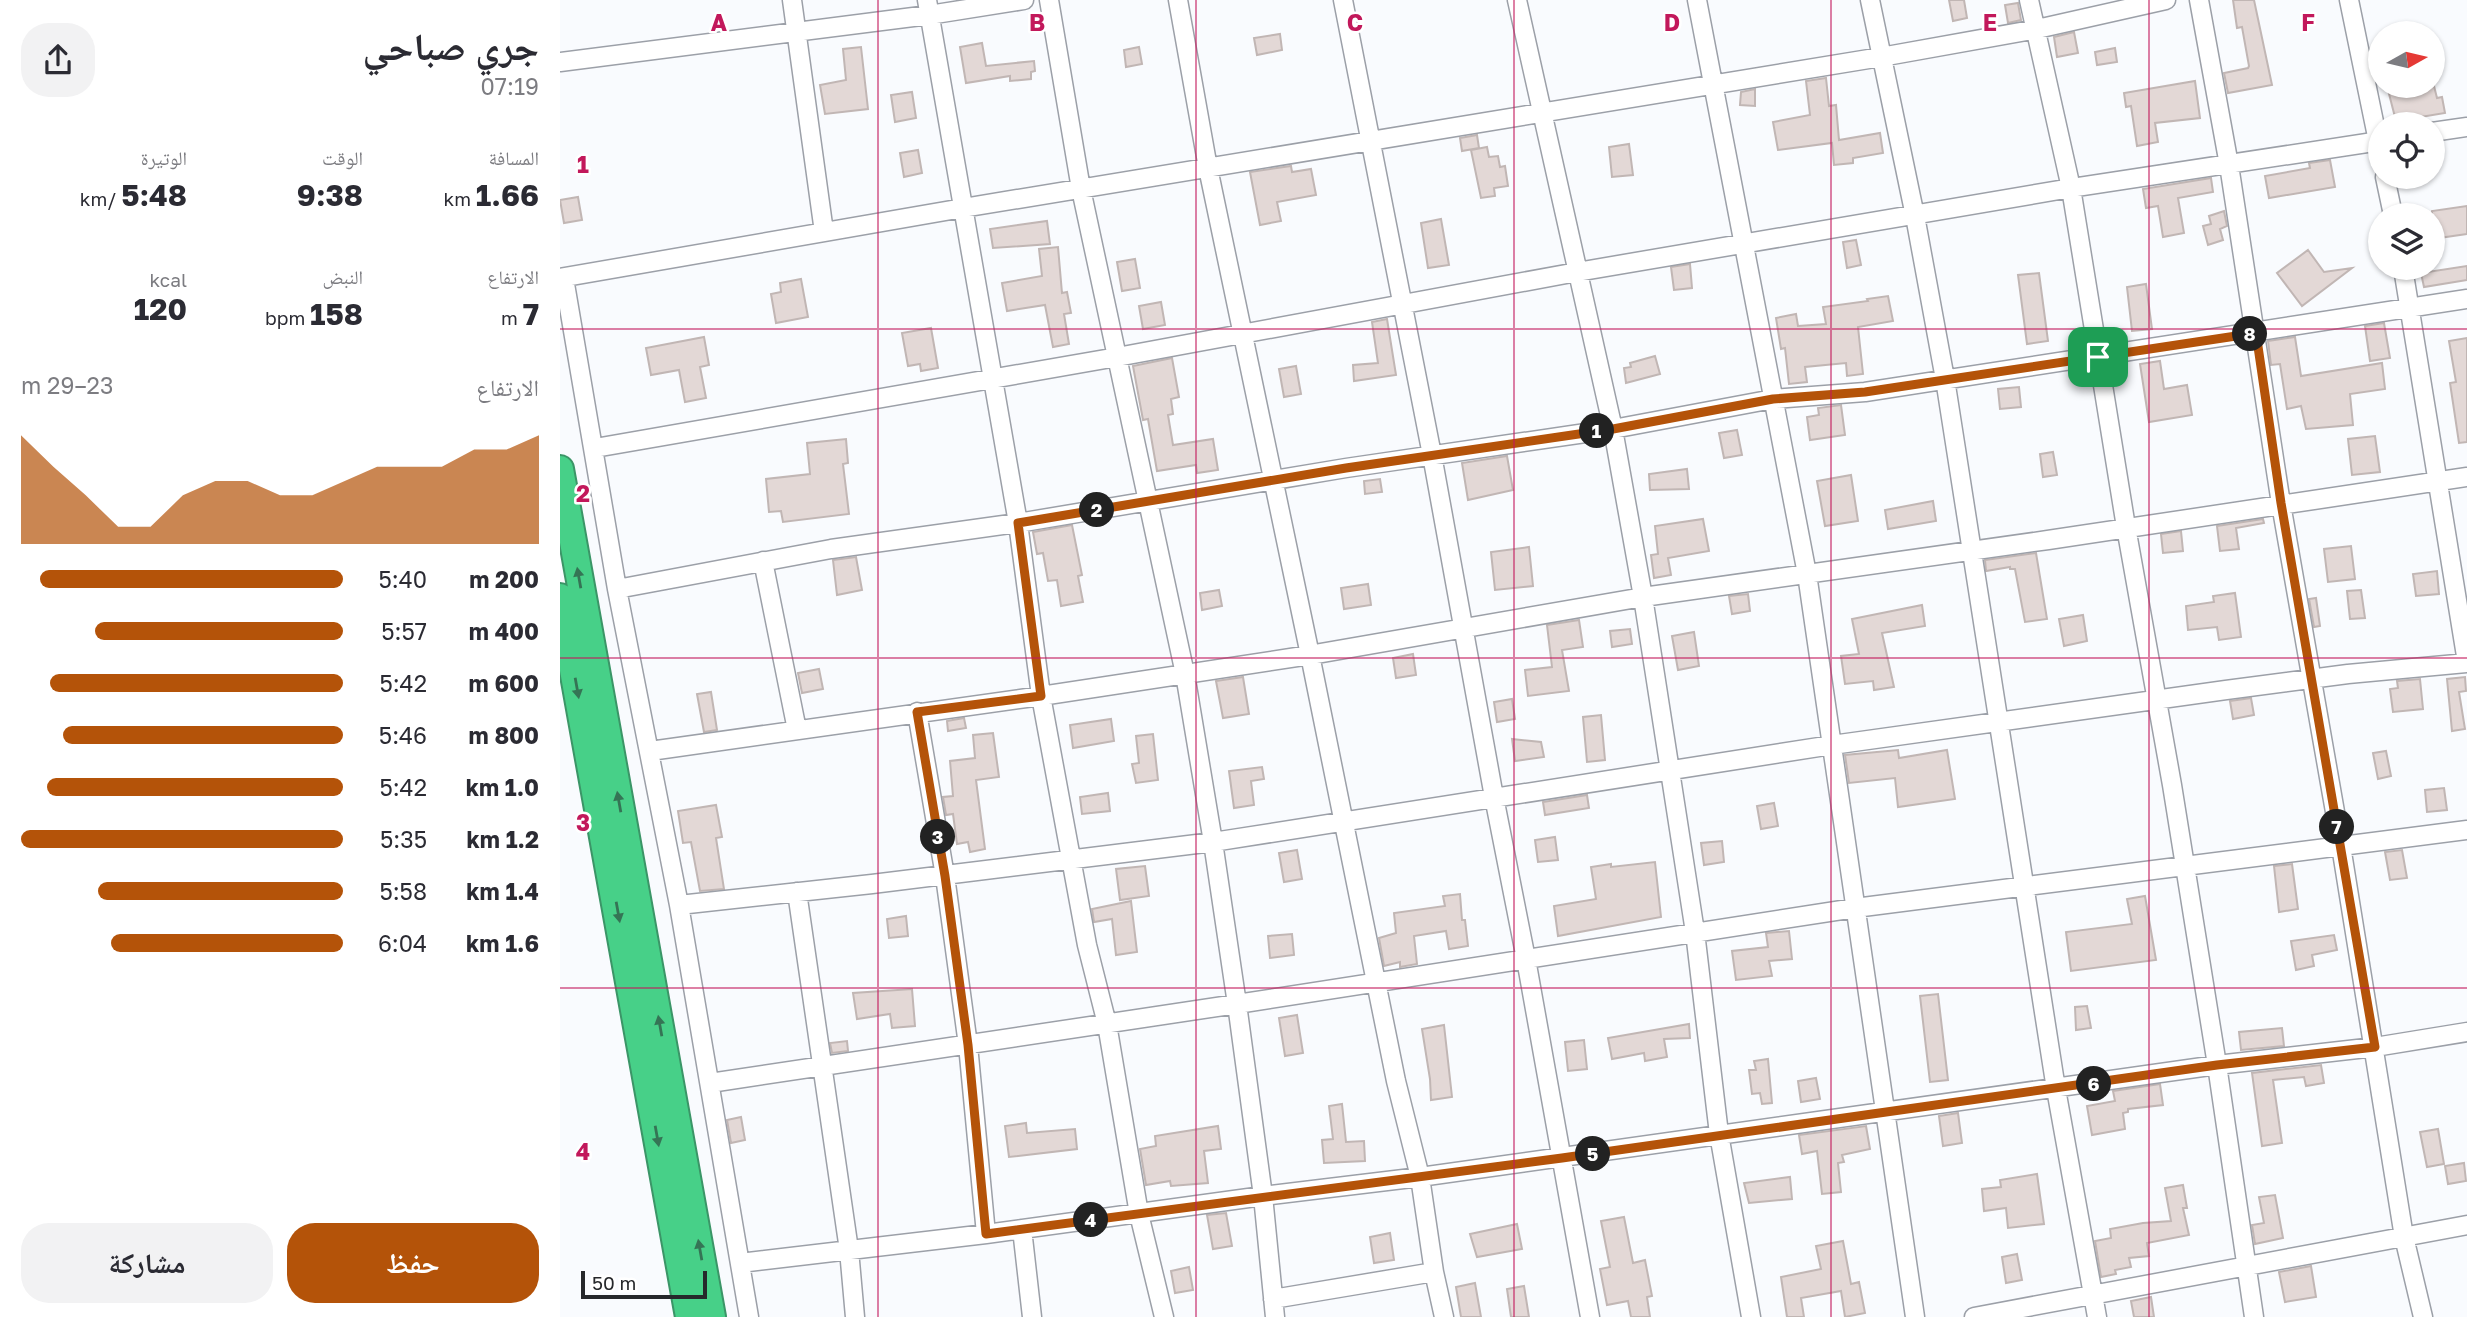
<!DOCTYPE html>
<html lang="ar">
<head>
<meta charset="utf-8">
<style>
	body { margin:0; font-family:"Golos Text","Noto Naskh Arabic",sans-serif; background:#f2f2f3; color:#2b2b33; direction:rtl; height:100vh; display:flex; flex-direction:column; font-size:26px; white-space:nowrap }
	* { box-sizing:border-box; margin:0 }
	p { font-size:23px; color:#7c7c81 }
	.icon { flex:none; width:38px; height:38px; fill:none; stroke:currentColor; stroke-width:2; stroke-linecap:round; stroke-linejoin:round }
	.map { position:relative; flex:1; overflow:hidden; direction:ltr }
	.details { display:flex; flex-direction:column; background:#fff; width:560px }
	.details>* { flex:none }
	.needle { width:46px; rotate:82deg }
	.tools { position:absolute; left:1808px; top:21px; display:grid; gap:14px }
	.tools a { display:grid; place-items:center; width:77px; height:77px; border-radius:50%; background:#fff; box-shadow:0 2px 5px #0004; font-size:35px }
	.scale { position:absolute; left:21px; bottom:18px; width:126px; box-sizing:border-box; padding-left:7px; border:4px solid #26282b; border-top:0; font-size:19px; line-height:24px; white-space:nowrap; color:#26282b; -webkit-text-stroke:5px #fff; paint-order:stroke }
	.pin { position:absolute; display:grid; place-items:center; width:60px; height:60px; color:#fff; margin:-30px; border-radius:14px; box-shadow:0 4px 10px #0006 }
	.km { position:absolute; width:35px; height:35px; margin:-18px; border-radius:50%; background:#222; color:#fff; font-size:19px; line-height:35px; text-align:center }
	.round { display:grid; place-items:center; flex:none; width:74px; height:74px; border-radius:28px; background:#f2f2f3 }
	.summary { display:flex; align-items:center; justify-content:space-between; height:119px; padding:0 21px }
	h1 { font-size:38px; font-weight:700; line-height:52px }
	.figures { display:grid; grid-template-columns:repeat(3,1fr); gap:10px; height:119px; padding:7px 21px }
	.figures div { display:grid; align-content:center }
	.figures b { font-size:30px; font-weight:700 }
	.figures small { font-size:19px; font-weight:400 }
	.figures p { font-size:19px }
	.chart { height:196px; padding:14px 21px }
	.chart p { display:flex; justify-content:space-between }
	.chart svg { width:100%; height:126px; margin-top:7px; fill:#b45309; opacity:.7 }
	.button { display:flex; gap:14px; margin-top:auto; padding:14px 21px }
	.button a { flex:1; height:80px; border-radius:28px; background:#b45309; color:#fff; font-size:28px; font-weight:700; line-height:80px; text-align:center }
	.button a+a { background:#f2f2f3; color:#2b2b33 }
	ul { padding:0 21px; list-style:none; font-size:23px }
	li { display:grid; grid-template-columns:112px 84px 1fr; align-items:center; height:52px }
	li i { height:18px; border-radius:9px; background:#b45309 }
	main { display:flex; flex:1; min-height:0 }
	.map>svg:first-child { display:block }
	.building { fill:#e3d8d6; stroke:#c1b6b4; stroke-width:2 }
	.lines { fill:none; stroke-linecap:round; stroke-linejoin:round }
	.minor-casing { stroke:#9ca0a8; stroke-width:21 }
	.highway-casing { stroke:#3b9567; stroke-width:30 }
	.minor { stroke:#fff; stroke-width:18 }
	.highway { stroke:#47d088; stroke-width:26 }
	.oneway { fill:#357455 }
	.route-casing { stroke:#fff; stroke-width:14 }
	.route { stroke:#b45309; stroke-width:9 }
	.grid { fill:none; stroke:#c2185b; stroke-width:2; stroke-opacity:0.55 }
	.grid-label { font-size:23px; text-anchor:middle; font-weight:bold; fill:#c2185b; stroke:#fff; stroke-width:5; stroke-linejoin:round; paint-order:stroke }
</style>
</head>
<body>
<main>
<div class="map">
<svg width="1907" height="1317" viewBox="0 0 1907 1317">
	<rect width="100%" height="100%" fill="#f9fbfe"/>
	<path class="building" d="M1389,0h15l3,18 -14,3z
		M1673,0h21l18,85 -44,8 -4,-20 24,-5 1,-2 -7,-39 -5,1z
		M1458,3l3,17 -13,3 -3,-18z
		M1514,32l4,21 -21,4 -3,-20z
		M720,34l2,16 -25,5 -3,-17z
		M422,43l4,23 48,-5 1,10 -4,1v7l-21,2v-5l-44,7 -6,-36z
		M301,47l7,62 -43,5 -5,-29 26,-5 -3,-31z
		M579,47l3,17 -16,3 -2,-17z
		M1555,48l2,14 -20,3 -2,-13z
		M1266,78l3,28 7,-1 3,35 41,-7 3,20 -30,5v5l-19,2 -2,-22 -54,7 -5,-28 37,-7 -4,-34z
		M1635,81l5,37 -45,5 3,19 -21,4 -6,-40 -5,1 -2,-14z
		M1827,86h47l3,12 5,-1 3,16 -49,8z
		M1195,89v17l-15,-1 1,-13z
		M352,92l4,26 -21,4 -4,-27z
		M917,135l2,13 -17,3 -2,-13z
		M1069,144l4,31 -21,2 -3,-30z
		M927,147l2,10 9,-1 2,11 5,-1 3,20 -14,2 1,8 -14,2 -10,-48z
		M358,150l4,23 -18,4 -4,-24z
		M1770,160l5,27 -66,11 -4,-22 45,-8 -1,-5z
		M731,166l1,6 19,-3 5,26 -39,7 4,19 -21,4 -10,-53z
		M1651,178l2,14 -35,6 6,35 -21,4 -5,-31 -12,2 -3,-19z
		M18,197l4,23 -18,3 -4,-23z
		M1907,206v28l-35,5v-28z
		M1664,211l3,15 -7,3 3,11 -15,5 -5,-19 8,-2 -2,-8z
		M881,219l8,46 -21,3 -7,-45z
		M487,221l3,23 -57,4 -3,-19z
		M1296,240l5,25 -14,3 -4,-26z
		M498,247l4,46 5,-1 4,21 -7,1 5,30 -16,3 -8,-42 -38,6 -5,-28 40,-7 -3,-27z
		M1748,250l16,22 28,-4 -50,38 -25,-33z
		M575,259l5,29 -18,3 -5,-29z
		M1130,264l2,24 -18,2 -3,-23z
		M1907,266v14l-43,7 -3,-14z
		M1479,273l9,68 -21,3 -9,-69z
		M241,279l7,38 -32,6 -5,-29 10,-2 -1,-9z
		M1586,284l6,45 -20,2 -5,-44z
		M1328,296l5,25 -35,6 5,47 -16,2 -1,-13 -41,4 2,15 -18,2 -4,-36 -4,1 -5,-31 20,-4 2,12 28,-2 -3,-17 45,-6 -1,-2z
		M601,302l4,23 -22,4 -4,-23z
		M827,319l9,56 -42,6 -1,-16 25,-2 -6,-41z
		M1824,323l6,35 -20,3 -5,-35z
		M371,328l7,40 -17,3 -1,-7 -12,2 -6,-33z
		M144,337l5,28 -9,2 6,31 -21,4 -6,-32 -28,5 -5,-27z
		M1735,337l6,39 81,-13 3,26 -35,5 3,31 -47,4 -5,-23 -14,3 -7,-45 -9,1 -3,-24z
		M1907,338v104l-8,1 -9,-60 6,-1 -7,-41z
		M1095,356l5,18 -34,9 -2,-15 7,-1 -1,-4z
		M612,358l7,39 -8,2 2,15 -5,1 5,30 40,-6 5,31 -21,3 -1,-8 -39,6 -9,-52 -5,1 -10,-54z
		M1600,361l4,28 23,-4 5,30 -43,7 -9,-58z
		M736,366l5,28 -17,3 -5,-28z
		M1459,387l2,20 -21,2 -2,-20z
		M1281,405l4,30 -35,5 -3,-23 12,-2 -1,-7z
		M1177,430l5,25 -18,3 -5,-25z
		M1815,436l5,36 -28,3 -4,-36z
		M286,439l2,24 -5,1 6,50 -66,8 -2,-11 -12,1 -3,-33 44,-5 -3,-31z
		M1493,452l4,23 -14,2 -3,-23z
		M947,456l6,34 -45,10 -6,-37z
		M1127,469l2,20 -39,1 -1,-16z
		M1291,475l7,46 -33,5 -8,-45z
		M820,479l2,13 -17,2 -1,-13z
		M1373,501l3,20 -48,8 -3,-19z
		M1143,519l6,32 -41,7 3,17 -17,3 -3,-23 7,-1 -3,-28z
		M1703,519l1,4 -28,5 3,21 -19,2 -3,-25z
		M512,525l10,50 -4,1 5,26 -22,4 -4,-26 -9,1 -5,-28 -6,1 -4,-22z
		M1621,531l2,20 -20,2 -2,-19z
		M1791,546l4,33 -27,3 -4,-33z
		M969,547l4,39 -38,4 -4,-38z
		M1476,553l11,66 -22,3 -10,-53h-5v-2l-24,4 -1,-11z
		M296,557l6,33 -25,5 -4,-35z
		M1877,571l2,23 -23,2 -3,-22z
		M808,584l3,21 -27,4 -3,-21z
		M659,590l3,16 -20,4 -2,-17z
		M1801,590l4,28 -15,1 -3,-28z
		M1675,593l6,44 -22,3 -2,-13 -29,3 -2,-24 28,-4 -1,-6z
		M1188,594l2,17 -18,3 -3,-18z
		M1756,598l4,28 -6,1 -5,-28z
		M1362,605l3,21 -43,7 12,54 -20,3 -1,-9 -28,3 -4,-28 18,-2 -7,-35z
		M1523,615l4,26 -23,5 -5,-27z
		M1019,620l4,27 -21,3 7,41 -41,5 -3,-26 27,-3 -5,-42z
		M1070,629l2,15 -20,3 -2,-16z
		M1134,632l5,34 -21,4 -6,-34z
		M853,654l3,21 -20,3 -3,-20z
		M259,669l4,20 -21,4 -4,-20z
		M683,677l6,37 -26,4 -7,-37z
		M1905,677l1,14 -7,1 6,37 -13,2 -5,-52z
		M1860,679l3,30 -30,3 -3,-23 8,-1 -1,-7z
		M151,692l6,38 -13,2 -7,-38z
		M1691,698l3,17 -21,4 -3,-18z
		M952,699l3,20 -18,3 -3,-20z
		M1041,715l4,45 -18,2 -4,-45z
		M404,718l2,10 -18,3 -1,-10z
		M551,719l3,22 -41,7 -3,-23z
		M433,733l6,44 -23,3 9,69 -15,3 -2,-10 -11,2 -4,-30 -7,1 -3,-18 10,-1 -3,-35 25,-3 -2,-23z
		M593,734l5,46 -22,3 -4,-19 7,-1 -3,-27z
		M952,739l29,3 3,15 -29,4z
		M1338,750l1,8 48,-8 8,49 -57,8 -3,-29 -46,5 -4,-28z
		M1826,751l5,25 -13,3 -5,-26z
		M702,767l2,12 -13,2 3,24 -20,3 -5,-37z
		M1884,788l3,22 -20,2 -2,-22z
		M548,793l2,18 -28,3 -2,-17z
		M1027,795l2,13 -44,7 -2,-13z
		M1214,803l4,23 -17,3 -4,-23z
		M156,805l6,32 -6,1 8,51 -24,2 -9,-49 -8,1 -5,-32z
		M995,837l3,23 -20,2 -3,-22z
		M1162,841l2,21 -20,3 -3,-22z
		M737,850l5,29 -18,3 -5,-29z
		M1842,850l5,28 -17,2 -5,-28z
		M1095,862l6,55 -103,19 -4,-30 42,-7 -5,-32 20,-3v3z
		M1732,864l6,45 -19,3 -5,-46z
		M585,866l4,30 -29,4 -4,-31z
		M900,894l2,26h3l3,26 -19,3 -3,-18 -32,5 3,28 -17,3v-5l-16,4 -5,-28 17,-5 -2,-20 51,-7 -2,-10z
		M1585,896l11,64 -85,11 -5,-39 66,-8 -5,-25z
		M571,901l6,51 -21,3 -4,-36 -18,3 -2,-13z
		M346,916l2,20 -19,2 -2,-19z
		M1229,931l3,28 -23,2 3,15 -36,4 -4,-29 36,-4 -2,-14z
		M732,934l2,21 -24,3 -2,-22z
		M1774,935l3,15 -25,5 2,11 -18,4 -5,-29z
		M352,989l3,37 -23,2 -2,-14 -33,5 -4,-26z
		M1378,994l10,86 -18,2 -10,-86z
		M1527,1006l4,22 -15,2 -1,-23z
		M737,1015l6,38 -18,3 -6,-38z
		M1129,1024l1,14 -26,1 3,18 -22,4 -1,-8 -32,6 -4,-21z
		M884,1025l8,72 -21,3 -1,-21 -8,-50z
		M1722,1028l2,18 -43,4 -2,-18z
		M1024,1040l3,29 -19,2 -3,-29z
		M287,1041l1,10 -16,2 -2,-10z
		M1208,1059l4,44 -10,1 -2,-11 -8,1 -3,-24h7l-2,-9z
		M1761,1065l3,18 -18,3 -2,-9 -31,3 9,63 -20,3 -10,-73z
		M1256,1078l4,21 -19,3 -3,-21z
		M1600,1084l3,21 -35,4v3l-5,1 2,16 -33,6 -5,-29 28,-5 -2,-10z
		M782,1104l4,38 18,-1 1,20 -41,2 -2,-23 11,-1 -4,-33z
		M1398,1113l4,30 -19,3 -4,-30z
		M181,1117l4,23 -14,3 -4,-23z
		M466,1123l1,10 48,-4 2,20 -68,8 -4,-31z
		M658,1126l3,23 -17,2 4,32 -37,3 -1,-5 -24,4 -6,-36 16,-3 -1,-10z
		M1306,1126l4,23 -28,6 2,7 -6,1 3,29 -19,2 -5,-43 -15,3 -3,-19z
		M1878,1129l6,35 -17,3 -7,-35z
		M1904,1163l2,18 -18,3 -3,-18z
		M1477,1174l7,50 -36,4 -2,-20 -22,3 -2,-22 19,-2 -1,-7z
		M1230,1177l2,22 -43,4 -5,-20z
		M1623,1185l4,23h-4l6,27 -42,8 2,13 -20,2 2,9 -16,3 1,4 -15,3 -6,-36 16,-3 -1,-9 33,-6 28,-2 -6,-33z
		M1715,1195l8,43 -28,6 -3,-19 12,-2 -5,-26z
		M666,1213l6,33 -19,3 -6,-34z
		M1064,1217l9,46 12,-3 7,36 -5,1 3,20h-19l-3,-16 -21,4 -7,-36 10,-2 -9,-46z
		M957,1224l5,25 -45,8 -7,-23z
		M830,1233l4,27 -20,3 -4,-26z
		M1283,1241l8,43 8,-2 6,31 -20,4 -4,-26 -40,7 3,19h-17l-6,-40 40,-8 -5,-23z
		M1457,1254l5,26 -16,3 -4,-26z
		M1751,1266l5,31 -31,5 -6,-30z
		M629,1267l4,23 -18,3 -4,-22z
		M915,1283l6,34h-20l-5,-30z
		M964,1286l5,31h-18l-4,-28z
		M1591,1297l3,20h-20l-3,-16z"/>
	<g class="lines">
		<g class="minor-casing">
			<path id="minor" d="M232,0l32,232
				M367,0l91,523 23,173 46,249 20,79 32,190 25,103
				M489,0l32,189 104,485 28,168 24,162 26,192 12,121
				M618,0l30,168 102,487 86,426 24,96 14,95 10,45
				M783,0l89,455 62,342 32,162 64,358
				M957,0l96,429 30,168 52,335 24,202 32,183
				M1137,0l110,574 108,743
				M1310,0l45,216 30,163 111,710 41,228
				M1469,0l42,188 55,339 46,258 45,280 37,252
				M1639,0l30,165 52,339 60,342 63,391 19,80
				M1789,0l31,151
				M0,62l369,-47 95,-15
				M1872,132l35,-5
				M1825,177l8,38
				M1843,268l64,394
				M0,278l403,-70 918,-151 156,-28 129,-29
				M4,278l53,311 62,316 70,412
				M35,448l522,-91 460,-85 494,-84 309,-47
				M203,561l34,169
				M57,589l214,-40 187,-26 328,-55 267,-39 160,-30 92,-7 602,-93
				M357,712l28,164 23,169 18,189
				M90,751l391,-55 269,-41 333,-58 405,-57 419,-63
				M237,892l52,358 6,67
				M119,905l193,-21 341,-42 619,-97 394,-55 122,-16 119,-11
				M150,1083l527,-79 618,-96 612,-78
				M462,1229l10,88
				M180,1263l246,-29 277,-38 157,-19 797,-112 158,-18 92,-15
				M713,1299l161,-27
				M1414,1317l493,-92"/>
		</g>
		<g class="highway-casing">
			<path id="highway" d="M0,469l152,848
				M0,597l129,720"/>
		</g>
		<use href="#minor" class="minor"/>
		<use href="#highway" class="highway"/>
	</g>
	<defs><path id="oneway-solid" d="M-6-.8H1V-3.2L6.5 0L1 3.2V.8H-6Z" transform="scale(1.75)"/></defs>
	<g class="oneway">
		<use href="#oneway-solid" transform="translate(19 578) rotate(-100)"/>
		<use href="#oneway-solid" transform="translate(17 688) rotate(80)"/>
		<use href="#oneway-solid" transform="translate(59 802) rotate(-100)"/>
		<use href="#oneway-solid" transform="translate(58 912) rotate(80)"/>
		<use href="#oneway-solid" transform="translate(100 1026) rotate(-100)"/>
		<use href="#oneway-solid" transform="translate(97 1136) rotate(80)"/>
		<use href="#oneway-solid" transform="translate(140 1250) rotate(-100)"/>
	</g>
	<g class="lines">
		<g class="route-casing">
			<path id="route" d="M1696,333l25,170 94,544 -158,18 -655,93 -576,76 -18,-189 -23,-169 -28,-164 124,-16 -23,-173 328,-55 267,-39 160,-30 92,-7z"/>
		</g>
		<use href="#route" class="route"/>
	</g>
	<path class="grid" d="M318,0v1317M636,0v1317M954,0v1317M1271,0v1317M1589,0v1317M0,329h1907M0,658h1907M0,988h1907"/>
	<g class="grid-label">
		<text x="159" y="31">A</text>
		<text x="477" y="31">B</text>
		<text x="795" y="31">C</text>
		<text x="1112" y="31">D</text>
		<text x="1430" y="31">E</text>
		<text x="1748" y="31">F</text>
		<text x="23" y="173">1</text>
		<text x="23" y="502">2</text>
		<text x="23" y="831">3</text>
		<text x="23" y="1160">4</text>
	</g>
</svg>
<div class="tools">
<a><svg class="needle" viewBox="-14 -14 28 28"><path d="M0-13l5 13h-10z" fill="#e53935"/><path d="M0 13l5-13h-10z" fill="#7c7c81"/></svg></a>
<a><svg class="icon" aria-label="locate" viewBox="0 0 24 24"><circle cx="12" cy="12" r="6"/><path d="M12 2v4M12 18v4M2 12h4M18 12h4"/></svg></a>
<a><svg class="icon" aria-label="layers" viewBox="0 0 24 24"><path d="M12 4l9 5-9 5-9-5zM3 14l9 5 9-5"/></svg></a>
</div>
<div class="scale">50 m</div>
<div class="pin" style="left:1538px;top:357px;background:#1e9e55"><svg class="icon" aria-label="arrive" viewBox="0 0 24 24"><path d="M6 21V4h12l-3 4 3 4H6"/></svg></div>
<b class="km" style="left:1037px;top:431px">1</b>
<b class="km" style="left:537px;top:510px">2</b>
<b class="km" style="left:378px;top:837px">3</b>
<b class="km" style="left:531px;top:1220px">4</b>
<b class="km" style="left:1033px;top:1154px">5</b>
<b class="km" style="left:1534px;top:1084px">6</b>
<b class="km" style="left:1777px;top:827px">7</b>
<b class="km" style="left:1690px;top:334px">8</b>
</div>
<section class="details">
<div class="summary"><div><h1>جري صباحي</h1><p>07:19</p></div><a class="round"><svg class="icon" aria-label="share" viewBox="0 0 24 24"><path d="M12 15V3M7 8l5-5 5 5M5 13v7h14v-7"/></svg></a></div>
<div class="figures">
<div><p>المسافة</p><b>1.66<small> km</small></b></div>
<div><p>الوقت</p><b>9:38</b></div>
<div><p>الوتيرة</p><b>5:48<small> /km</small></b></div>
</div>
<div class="figures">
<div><p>الارتفاع</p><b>7<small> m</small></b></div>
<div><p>النبض</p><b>158<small> bpm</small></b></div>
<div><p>kcal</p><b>120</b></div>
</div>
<div class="chart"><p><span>الارتفاع</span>23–29 m</p>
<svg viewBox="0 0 160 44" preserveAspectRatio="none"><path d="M0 44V6L10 17L20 27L30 38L40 38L50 27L60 22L70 22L80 27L90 27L100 22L110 17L120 17L130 17L140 11L150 11L160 6V44z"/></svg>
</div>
<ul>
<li><b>200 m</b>5:40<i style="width:94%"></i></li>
<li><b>400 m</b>5:57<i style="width:77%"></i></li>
<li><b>600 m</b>5:42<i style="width:91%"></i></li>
<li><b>800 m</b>5:46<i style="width:87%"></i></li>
<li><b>1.0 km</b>5:42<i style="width:92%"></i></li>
<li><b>1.2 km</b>5:35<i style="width:100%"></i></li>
<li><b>1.4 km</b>5:58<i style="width:76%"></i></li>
<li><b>1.6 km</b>6:04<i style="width:72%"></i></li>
</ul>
<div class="button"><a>حفظ</a><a>مشاركة</a></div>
</section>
</main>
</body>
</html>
